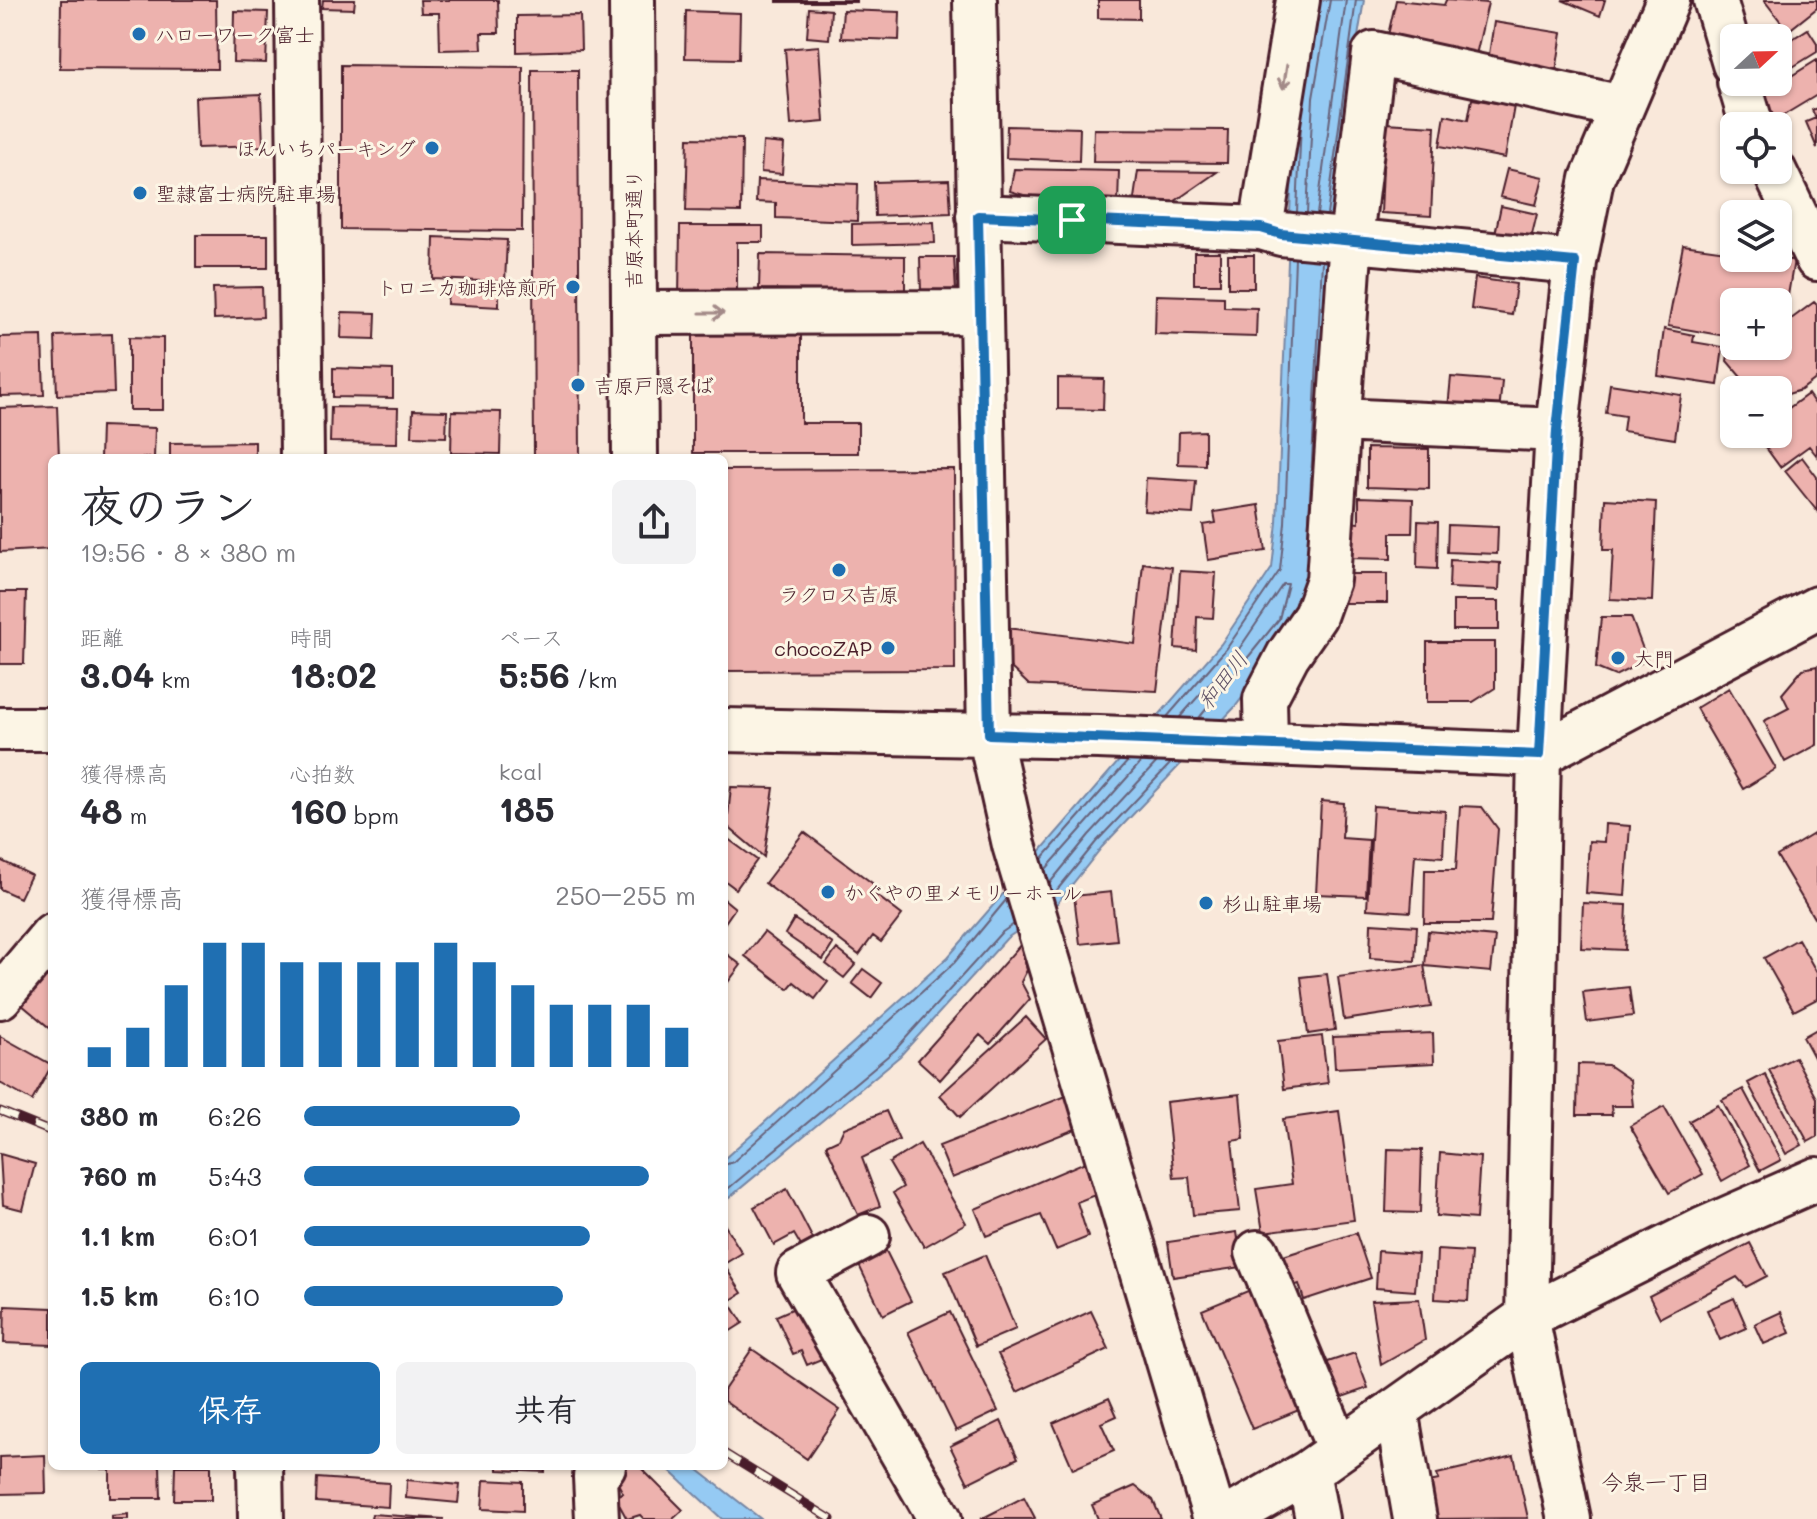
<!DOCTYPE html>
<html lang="ja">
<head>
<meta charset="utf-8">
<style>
	body { margin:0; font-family:Mali,"Klee One",sans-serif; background:#f2f2f3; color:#2b2b33; height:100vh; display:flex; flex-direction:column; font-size:30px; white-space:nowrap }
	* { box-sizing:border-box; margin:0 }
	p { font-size:26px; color:#7c7c81 }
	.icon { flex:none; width:44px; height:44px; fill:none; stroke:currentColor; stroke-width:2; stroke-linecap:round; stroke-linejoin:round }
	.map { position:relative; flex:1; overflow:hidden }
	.sheet { position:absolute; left:48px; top:454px; width:680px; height:1016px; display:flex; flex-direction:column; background:#fff; border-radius:12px; box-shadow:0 2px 6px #0004 }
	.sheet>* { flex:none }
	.needle { width:52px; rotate:68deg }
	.tools { position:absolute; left:1720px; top:24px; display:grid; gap:16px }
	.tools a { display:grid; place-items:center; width:72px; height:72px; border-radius:12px; background:#fff; box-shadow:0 2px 6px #0004; font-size:40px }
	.pin { position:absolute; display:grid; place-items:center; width:68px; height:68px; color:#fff; margin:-34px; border-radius:16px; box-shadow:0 4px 12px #0006 }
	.round { display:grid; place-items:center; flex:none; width:84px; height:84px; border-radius:12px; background:#f2f2f3 }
	.summary { display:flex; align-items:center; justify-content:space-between; height:136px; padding:0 32px }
	h1 { font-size:44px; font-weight:700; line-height:60px }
	.stats { display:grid; grid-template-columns:repeat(3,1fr); gap:12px; height:136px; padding:8px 32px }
	.stats div { display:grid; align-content:center }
	.stats b { font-size:34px; font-weight:700 }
	.stats small { font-size:22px; font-weight:400 }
	.stats p { font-size:22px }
	.chart { height:224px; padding:16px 32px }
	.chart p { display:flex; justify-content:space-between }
	.chart svg { width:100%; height:144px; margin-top:8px; stroke:#1f6fb2; stroke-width:6 }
	.primary-button { display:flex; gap:16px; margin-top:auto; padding:16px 32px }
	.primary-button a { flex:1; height:92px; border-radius:12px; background:#1f6fb2; color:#fff; font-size:32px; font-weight:700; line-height:92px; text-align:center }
	.primary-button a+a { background:#f2f2f3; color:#2b2b33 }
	ul { padding:0 32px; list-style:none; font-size:26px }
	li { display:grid; grid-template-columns:128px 96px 1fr; align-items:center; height:60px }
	li i { height:20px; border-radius:10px; background:#1f6fb2 }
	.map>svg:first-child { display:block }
	.water { fill:#95caf3; stroke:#7786a3; stroke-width:2 }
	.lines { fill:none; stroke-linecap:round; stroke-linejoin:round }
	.shore { stroke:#68637b; stroke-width:2 }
	.building { fill:#edb2ae; stroke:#4a1f2b; stroke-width:2; fill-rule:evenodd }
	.minor-casing { stroke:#4a1f2b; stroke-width:48 }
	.major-casing { stroke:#4a1f2b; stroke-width:50 }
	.minor { stroke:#fcf5e5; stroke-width:42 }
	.major { stroke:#fcf5e5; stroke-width:44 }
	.rail-casing { stroke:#4a1f2b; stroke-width:9 }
	.rail { stroke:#fcf5e5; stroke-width:6; stroke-dasharray:18; stroke-linecap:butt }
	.oneway { stroke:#a38a88 }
	.route-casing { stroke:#fff; stroke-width:16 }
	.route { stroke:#1f6fb2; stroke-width:10 }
	.poi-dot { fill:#1f6fb2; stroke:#fcf5e5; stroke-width:3 }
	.labels { text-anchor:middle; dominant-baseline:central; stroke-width:6; stroke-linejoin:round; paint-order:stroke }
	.poi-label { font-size:20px; fill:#4a1f2b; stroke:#fcf5e5; text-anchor:start }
	.street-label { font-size:20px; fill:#4a1f2b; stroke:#fcf5e5 }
	.water-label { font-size:22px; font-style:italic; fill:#605267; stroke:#fcf5e5 }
	.neighbourhood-label { font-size:22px; fill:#4a1f2b; stroke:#fcf5e5 }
</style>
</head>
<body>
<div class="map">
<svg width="1817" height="1519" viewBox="0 0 1817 1519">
	<rect width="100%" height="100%" fill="#f9e8da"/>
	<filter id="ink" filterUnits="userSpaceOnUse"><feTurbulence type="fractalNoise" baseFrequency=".0125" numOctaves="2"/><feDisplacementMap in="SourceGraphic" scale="16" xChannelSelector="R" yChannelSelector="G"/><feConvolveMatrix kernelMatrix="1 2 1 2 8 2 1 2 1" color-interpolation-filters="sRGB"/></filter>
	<g filter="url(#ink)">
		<path class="water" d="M1313,0h51l-8,49 -42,524 -19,55 -60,79 -133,140 -47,59 -48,32 -107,118 -176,146v-43l224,-202 273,-313 51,-76 5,-46 18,-426z
			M665,1466h28l68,53h-39z"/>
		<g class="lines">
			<path class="shore" d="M1297,212l4,-90
				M1307,213l6,-115 17,-98
				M1317,214l29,-214
				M1327,215l29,-215
				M1308,541l14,-280
				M1167,717l60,-69 53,-78 5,-47 10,-265
				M1180,717l55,-62 48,-71h5l-9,35 -80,99
				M1042,859l86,-98
				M1045,870l96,-108
				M1049,884l40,-49 68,-73
				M1053,895l43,-53 75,-79
				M724,1165l9,-3 221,-199 52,-63
				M724,1192l171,-142 106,-117 13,-9"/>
		</g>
		<path class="building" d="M61,0h155l1,69 -157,-1z
			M323,0h32l-1,9 -32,-1z
			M420,0h78l1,33h-18l1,16 -42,1 -1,-37h-18z
			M777,0h79v2h-79z
			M1098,0h41v19l-41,-1z
			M1396,0l48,5 2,-5 42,3 -12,52 -88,-20z
			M1562,0h43l-5,16z
			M1764,0h53v8l-29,23z
			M809,8l22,2 -2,29 -22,-2z
			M843,10l57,2 -1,28 -58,-2z
			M234,11l34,1 -2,51 -33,-1z
			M686,11l54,2 -1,46 -54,-1z
			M580,15l1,35 -64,2v-36z
			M1494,22l68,11 -6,39 -68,-11z
			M1808,29l9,14v9l-39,24v-28z
			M819,46l5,76 -33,3 -6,-76z
			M1817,60v35l-43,26 -15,-25z
			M341,65l182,2 -1,164 -181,-2z
			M532,70h46l2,388h-46z
			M261,94l2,52 -66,2 -2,-51z
			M1472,99l42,7 -9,52 -65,-12 5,-31 23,5z
			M1817,108v40l-11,-26 10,-4 -4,-8z
			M1385,123l50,3 -4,90 -50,-3z
			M1007,126l73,2 -1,33 -73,-3z
			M1094,129l134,1 -1,33 -134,-1z
			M688,138l54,1 -1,73 -55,-1z
			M763,142l21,2 -2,30 -21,-2z
			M1014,169l105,2 -1,33 -74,-3 -34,-10z
			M1507,169l36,8 -7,28 -36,-8z
			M1138,171l79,1 -52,36 -32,-3z
			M757,180l101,4 -1,37 -81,-3v-15l-20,-1z
			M949,180l2,33 -76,3 -1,-34z
			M1501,206l36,8 -7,29 -35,-9z
			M934,222l1,21 -83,2v-21z
			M680,226h83v16h-26v57h-58z
			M196,235h72v33h-72z
			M434,237l73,3 -2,42 -72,-3z
			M1683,245l51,7v6l60,2 -11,65 31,-23 3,3v73l-16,12 -23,7v-7h-26l-25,-29 4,-24 -63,-11zM1734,302h44v44h-44z
			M1194,252h26v32h-26z
			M760,254l145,2v35l-146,-2z
			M1228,255h26v33h-26z
			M920,257h34l2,35h-35z
			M1475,278l41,6 -4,31 -41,-6z
			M262,287l1,30 -49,2 -1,-31z
			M448,287l51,2v18l-52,-3z
			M1156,295l68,2v10l33,1 -1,29 -101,-3z
			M342,312l34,1 -1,26 -34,-1z
			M1664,329l30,6 -1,7 30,5 -5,38 -60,-9z
			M112,334l2,59 -57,2 -2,-59z
			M693,335h108v88h57v30h-165z
			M42,336l2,59 -44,1v-59z
			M129,337l34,1v72h-34z
			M333,368l60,2v28l-60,-1z
			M1451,377l51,4 -3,32 -51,-5z
			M1058,378l46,1 -1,31 -45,-1z
			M1610,384l71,11 -6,44 -52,-8 2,-15 -19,-3z
			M1808,394l9,13v49l-8,-10 -29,21 -24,-33h22v-18z
			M57,406l2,52h-7v91l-52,3v-144z
			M331,407l67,1 -1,35 -67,-1z
			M413,410l34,1 -1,26 -34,-1z
			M452,411l49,1 -1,42 -49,-1z
			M101,426l54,2 -1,30h-54z
			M1205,431v34l-27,-1 1,-32z
			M255,442v16h-85v-15z
			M1367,448l62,1v40l-62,-2z
			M1802,457l15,20v34l-32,-40z
			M954,469l1,201 -231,1v-201z
			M1146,478l50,3 -3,33 -49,-3z
			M1359,497l54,2 -1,34h-21v26l-43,-1 1,-36 10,1z
			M1605,499l51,3 -4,99 -42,-2 3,-49h-10z
			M1259,505l7,46 -58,9 -5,-35 13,-2 -2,-11z
			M1418,521l20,1 -1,47 -20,-1z
			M1448,525l50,2 -1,27 -50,-2z
			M1450,560l50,3 -1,27 -50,-2z
			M1143,563l29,4 -15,124 -128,-6 -20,-19 -2,-38 128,16z
			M1180,571l36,2 -3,45 -16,-1 -1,33 -21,-2z
			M1342,574h45v29h-45z
			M0,592h26l-2,72h-24z
			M1453,601h46v29h-46z
			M1601,617h30l16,43 -32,16 -19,-8z
			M1427,642h68v46l-22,14h-46z
			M1817,666v79l-32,17 -21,-41 25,-13 -7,-14 21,-25z
			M1729,688l47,81 -33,20 -47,-81z
			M731,787l43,1 -10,69 -37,-31z
			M1321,801l23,2 -2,35 27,2 -3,56 -50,-2z
			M1373,806l72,5 -2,46 -28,-2 -4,57 -44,-3z
			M1460,806l22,1 16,22 -7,94h-67l1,-53h31z
			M1605,824l25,2 -5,70 -39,-3 3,-52 15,1z
			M804,832l76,57 -4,6 26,20 -21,27 -8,-6 -14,19 -94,-72z
			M1817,832v84l-3,2 -37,-62z
			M724,836l33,24 -21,29 -12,-9z
			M0,860l31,15 -11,23 -20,-9z
			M1111,892l6,48 -37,4 -6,-48z
			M724,899l11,9 -11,16z
			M1583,903l44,2 -2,45 -44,-2z
			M794,919l39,25 -10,16 -38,-26z
			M1371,923l46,3 -2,35 -45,-3z
			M1428,931l67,6 -4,35 -66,-6z
			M764,932l64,50 -13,17 -21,-17 -6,7 -43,-33z
			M1798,939l19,34v26l-23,12 -30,-53z
			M1021,944l6,26 -6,12 9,17 -40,45 -10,-9 -40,45 -22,-20z
			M837,949l19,15 -12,14 -18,-14z
			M724,952l17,13 -16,21 -1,-1z
			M1424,965l7,42 -87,13 -6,-43z
			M52,966v64l-31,-26z
			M863,969l19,14 -11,15 -19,-15z
			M1327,974l8,56 -27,4 -7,-57z
			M1629,987l4,29 -46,6 -4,-30z
			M1026,1017l20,22 -86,78 -20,-22z
			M1817,1029v34l-14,-26z
			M1433,1033l1,30 -99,5 -2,-31z
			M0,1036l52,29 -20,36 -32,-18z
			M1322,1036l6,47 -44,6 -6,-48z
			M1795,1057l22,41v39l-9,5 -39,-72z
			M1578,1064l30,1 22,15 3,26h-22l1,9h-35z
			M1765,1074l37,71 -16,9 -38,-71z
			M1743,1089l38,71 -21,11 -38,-71z
			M1240,1094l4,45 -12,2 8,70 -47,4 -4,-38 -15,1 -8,-76z
			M1066,1096l12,32 -126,50 -13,-32z
			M1718,1105l32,60 -28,16 -33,-60z
			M1664,1106l39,68 -34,19 -39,-67z
			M886,1111l13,29 -37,18 18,48 -22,9 -32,-70 13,-6 5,-11z
			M1339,1111l15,109 -91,12 -7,-43 36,-5 -9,-65z
			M920,1144l46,79 -42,24 -31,-54 10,-6 -14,-24z
			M1388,1149l34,1 -2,63 -34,-1z
			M1440,1153l40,4 -4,62 -40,-3z
			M0,1154l35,10 -12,46 -20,-5z
			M1085,1162l10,33 -18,7 11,35 -32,13 -15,-35 -55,21 -11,-27z
			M787,1189l26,50 -12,7 -7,-12 -20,11 -20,-38z
			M724,1224l18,29 -18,11z
			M1237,1232l5,35 -69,10 -5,-35z
			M1356,1233l15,45 -67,22 -5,-16 -12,4 -10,-30z
			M882,1243l29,58 -28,14 -28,-58z
			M1750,1243l17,33 -21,11 -9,-10 -77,41 -11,-22z
			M1437,1250l34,2 -3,49 -33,-2z
			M1378,1251l40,3 -3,37 -39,-3z
			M985,1255l31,74 -40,17 -31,-74z
			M724,1265l18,28 -13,8 14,22 -19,12z
			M1255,1288l49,120 -52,21 -50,-119z
			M1734,1298l13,30 -27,12 -13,-30z
			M1419,1299l6,41 -44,25 -10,-64z
			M808,1302l23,53 -24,10 -6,-14 -8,3 -17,-38z
			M5,1306l47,2v37l-48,-2z
			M1091,1311l18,38 -92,43 -19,-38z
			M950,1312l48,99 -42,20 -48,-99z
			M1781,1312l9,21 -26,11 -9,-20z
			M752,1349l88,61 -33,49 -83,-58v-11z
			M1355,1353l13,35 -37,13 -12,-36z
			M1109,1398l8,18 -16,7 13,28 -41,18 -20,-46z
			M1001,1421l17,37 -50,25 -18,-37z
			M45,1455l1,38 -46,1v-37z
			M1514,1456l14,62 -100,1 -9,-35 20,-4 -2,-6z
			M102,1466h58l1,32h-51v-29h-8z
			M175,1466h36v34h-37z
			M498,1466h47v6l-47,-2z
			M617,1466h22l44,44 -10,9h-29l-4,-4 -13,4 -12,-22 8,-4 -11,-21z
			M317,1478l72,5 -1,24 -72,-5z
			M407,1480l53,5 -2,18 -52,-5z
			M484,1480l39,2v29l-41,-2z
			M1135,1486l18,14 8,19h-63l-6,-14z
			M1024,1497l11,21 -3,1h-51z
			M128,1514v5h-17v-3z
			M372,1514l72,5h-73z"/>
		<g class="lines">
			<g class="minor-casing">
				<path id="minor" d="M297,0l5,458
					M975,0l14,734 25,111 201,674
					M1715,0l19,64
					M1739,82l13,44
					M1774,170l43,89
					M978,216l283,12 20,6 294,28
					M1261,228l37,-228
					M634,313l344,-1
					M1339,420l218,10
					M0,729h52
					M724,730l375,7 440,18 278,-147
					M1266,743l-1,-44 23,-44 27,-39 13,-36 23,-342 23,-185 248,54
					M0,997l52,-62
					M868,1236l-70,37 142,246
					M1257,1252l82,198
					M1396,1410l19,109
					M1308,1472l9,47
					M597,1519l-2,-42 9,-11
					M1226,1519l82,-47 219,-155 176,-88 114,-50
					M1569,1519l-42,-202 12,-562 18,-325 18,-168 17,-83 76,-179"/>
			</g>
			<g class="major-casing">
				<path id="major" d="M632,0l3,458
					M260,1466l1,53"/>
			</g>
			<use href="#minor" class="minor"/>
			<use href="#major" class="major"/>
			<g class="rail-casing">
				<path id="rail" d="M0,1111l52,21
					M724,1453l107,66"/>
			</g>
			<use href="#rail" class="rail"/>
		</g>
		<defs><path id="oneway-shaft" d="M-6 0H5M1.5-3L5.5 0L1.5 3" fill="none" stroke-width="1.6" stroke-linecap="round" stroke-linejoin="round" transform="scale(2)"/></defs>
		<g class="oneway">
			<use href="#oneway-shaft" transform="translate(1285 77) rotate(99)"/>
			<use href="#oneway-shaft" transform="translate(712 313)"/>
		</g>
	</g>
	<g class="lines" filter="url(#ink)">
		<g class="route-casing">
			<path id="route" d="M978,216l283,12 20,6 294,28 -18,168 -18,325 -550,-21z"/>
		</g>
		<use href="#route" class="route"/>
	</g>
	<g class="poi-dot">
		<circle cx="139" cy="34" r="8"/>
		<circle cx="432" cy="148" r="8"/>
		<circle cx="140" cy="193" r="8"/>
		<circle cx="573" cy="287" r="8"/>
		<circle cx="578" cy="385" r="8"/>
		<circle cx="839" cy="570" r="8"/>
		<circle cx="888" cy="648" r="8"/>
		<circle cx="1618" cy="658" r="8"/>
		<circle cx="828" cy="892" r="8"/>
		<circle cx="1206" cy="903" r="8"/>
	</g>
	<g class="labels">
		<g class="poi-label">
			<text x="155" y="34">ハローワーク富士</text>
			<text x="416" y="148" text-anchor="end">ほんいちパーキング</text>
			<text x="156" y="193">聖隷富士病院駐車場</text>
			<text x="557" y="287" text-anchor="end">トロニカ珈琲焙煎所</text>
			<text x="594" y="385">吉原戸隠そば</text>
			<text x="839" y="594" text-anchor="middle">ラクロス吉原</text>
			<text x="872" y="648" text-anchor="end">chocoZAP</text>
			<text x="1634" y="658">大門</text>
			<text x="844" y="892">かぐやの里メモリーホール</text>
			<text x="1222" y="903">杉山駐車場</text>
		</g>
		<g class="street-label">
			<text transform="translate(633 229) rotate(-90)">吉原本町通り</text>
		</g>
		<g class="water-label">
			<text transform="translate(1222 680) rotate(-52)">和田川</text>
		</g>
		<g class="neighbourhood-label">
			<text x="1656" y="1481">今泉一丁目</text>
		</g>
	</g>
</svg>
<div class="tools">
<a><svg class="needle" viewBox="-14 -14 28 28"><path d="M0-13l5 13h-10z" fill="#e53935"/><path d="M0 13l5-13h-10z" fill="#7c7c81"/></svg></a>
<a><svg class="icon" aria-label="locate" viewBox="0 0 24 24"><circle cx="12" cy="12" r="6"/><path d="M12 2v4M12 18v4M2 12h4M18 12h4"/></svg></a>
<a><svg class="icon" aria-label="layers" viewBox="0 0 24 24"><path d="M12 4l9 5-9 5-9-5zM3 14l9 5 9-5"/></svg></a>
<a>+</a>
<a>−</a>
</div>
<div class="pin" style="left:1072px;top:220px;background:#1e9e55"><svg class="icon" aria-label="arrive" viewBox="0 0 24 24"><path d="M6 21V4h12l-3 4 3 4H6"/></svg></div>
<section class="sheet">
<div class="summary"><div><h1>夜のラン</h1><p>19:56 · 8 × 380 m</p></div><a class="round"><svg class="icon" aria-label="share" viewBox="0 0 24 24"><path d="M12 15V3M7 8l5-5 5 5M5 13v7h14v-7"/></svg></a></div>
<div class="stats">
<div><p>距離</p><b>3.04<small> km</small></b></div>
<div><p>時間</p><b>18:02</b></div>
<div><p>ペース</p><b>5:56<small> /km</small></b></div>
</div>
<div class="stats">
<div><p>獲得標高</p><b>48<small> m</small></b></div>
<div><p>心拍数</p><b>160<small> bpm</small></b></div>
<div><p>kcal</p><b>185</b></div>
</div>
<div class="chart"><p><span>獲得標高</span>250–255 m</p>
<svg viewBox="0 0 160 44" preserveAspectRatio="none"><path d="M5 44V38M15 44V32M25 44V19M35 44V6M45 44V6M55 44V12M65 44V12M75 44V12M85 44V12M95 44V6M105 44V12M115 44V19M125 44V25M135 44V25M145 44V25M155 44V32"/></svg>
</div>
<ul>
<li><b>380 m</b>6:26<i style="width:55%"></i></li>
<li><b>760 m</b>5:43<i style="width:88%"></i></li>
<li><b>1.1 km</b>6:01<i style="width:73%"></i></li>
<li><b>1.5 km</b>6:10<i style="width:66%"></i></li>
</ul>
<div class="primary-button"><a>保存</a><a>共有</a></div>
</section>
</div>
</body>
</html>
